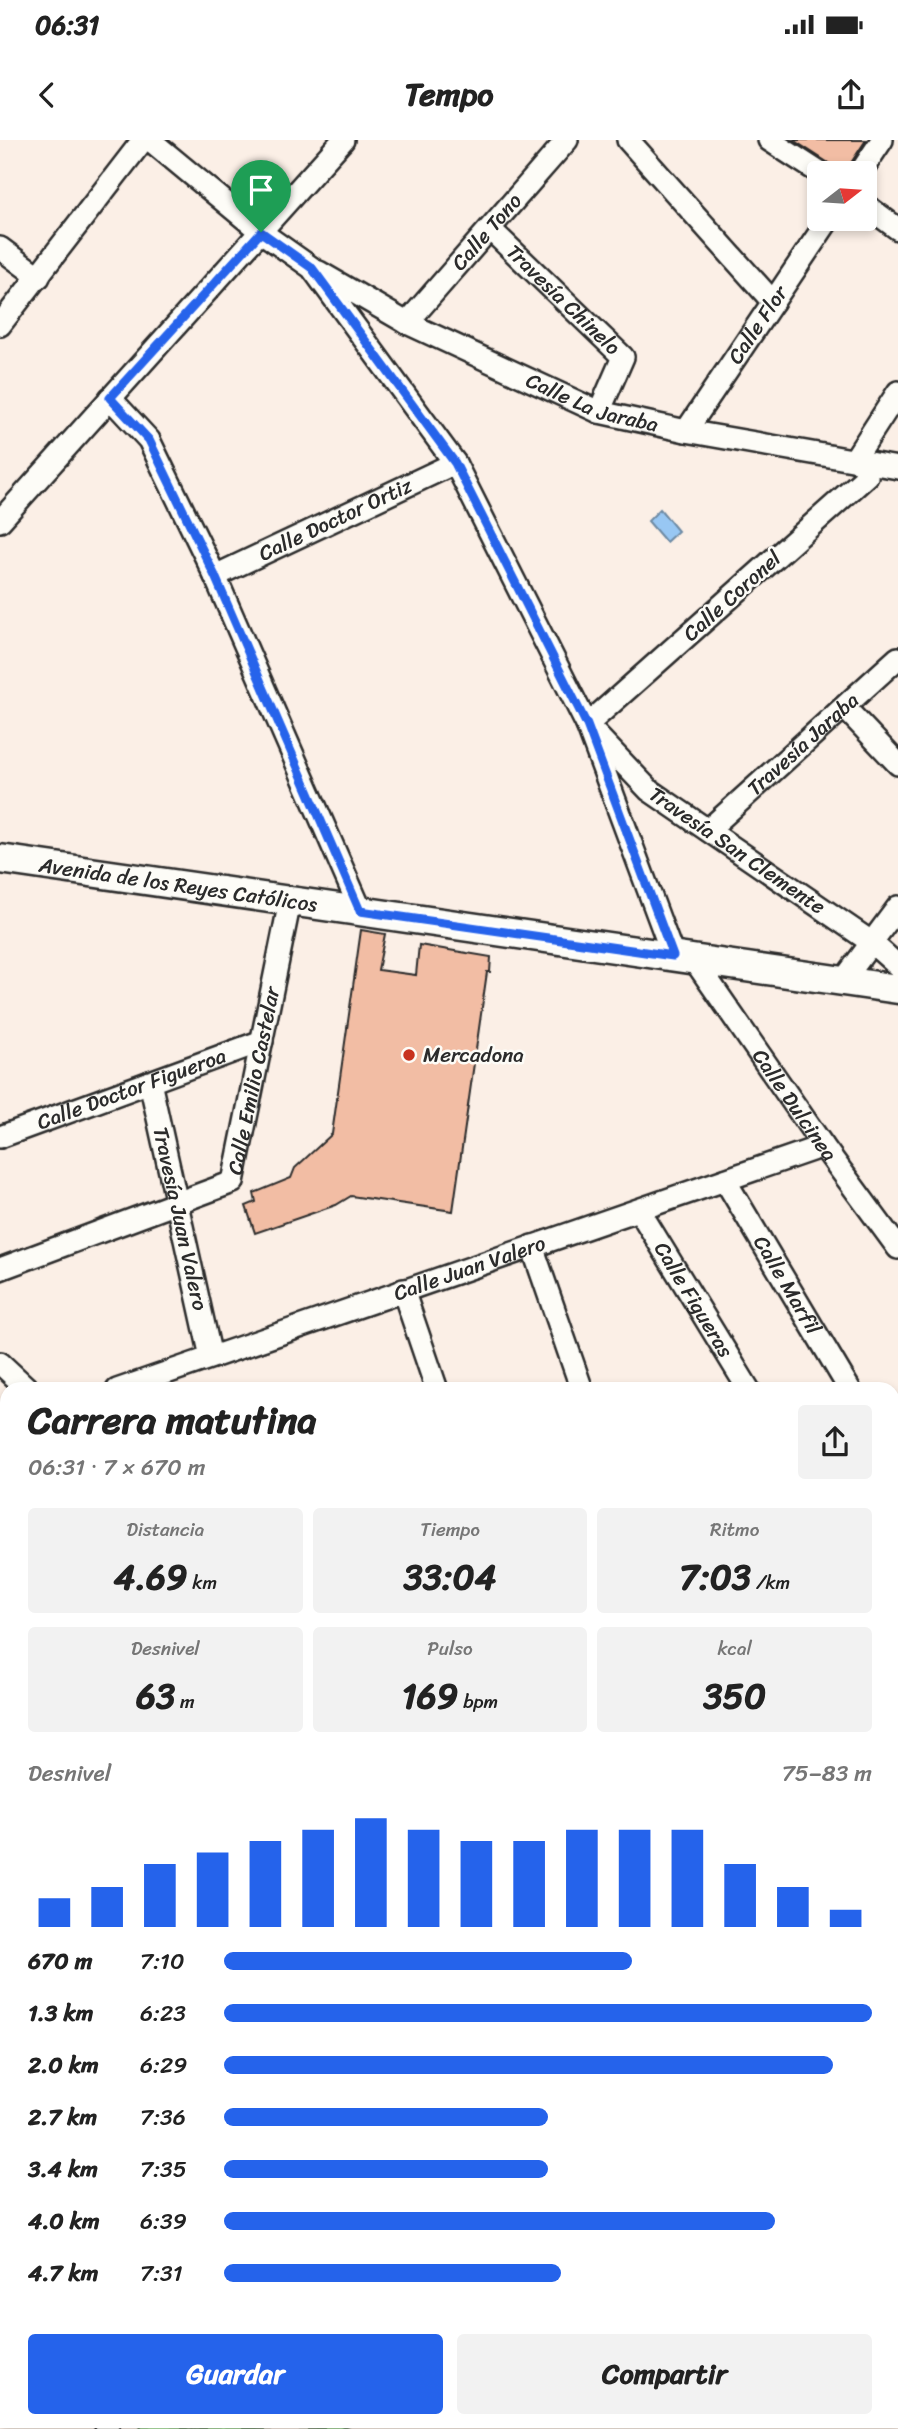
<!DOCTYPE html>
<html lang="es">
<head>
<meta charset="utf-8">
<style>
	body { margin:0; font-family:Sriracha,sans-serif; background:#f2f2f2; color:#222; height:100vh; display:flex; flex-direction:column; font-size:26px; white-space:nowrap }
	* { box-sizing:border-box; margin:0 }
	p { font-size:23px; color:#767676 }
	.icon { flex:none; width:38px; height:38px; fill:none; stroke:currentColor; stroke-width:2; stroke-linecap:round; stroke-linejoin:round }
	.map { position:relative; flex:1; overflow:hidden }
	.panel { position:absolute; left:0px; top:1242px; width:900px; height:1046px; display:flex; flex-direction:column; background:#fff; border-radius:21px 21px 0 0; box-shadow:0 4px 10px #0003 }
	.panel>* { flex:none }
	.needle { width:46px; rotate:73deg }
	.controls { position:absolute; left:807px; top:21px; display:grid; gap:14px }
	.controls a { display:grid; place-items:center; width:70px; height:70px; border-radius:7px; background:#fff; box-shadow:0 4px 10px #0003; font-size:35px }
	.pin { position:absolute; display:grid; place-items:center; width:60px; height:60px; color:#fff; margin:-72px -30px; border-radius:50% 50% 50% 0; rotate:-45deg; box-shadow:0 0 7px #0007 }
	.pin .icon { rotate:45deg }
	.round { display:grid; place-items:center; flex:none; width:74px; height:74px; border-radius:7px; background:#f2f2f2 }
	.head { display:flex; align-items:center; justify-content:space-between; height:119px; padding:0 28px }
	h1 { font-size:38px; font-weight:800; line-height:52px }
	.figures { display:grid; grid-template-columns:repeat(3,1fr); gap:10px; height:119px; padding:7px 28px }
	.figures div { display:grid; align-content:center; border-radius:7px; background:#f2f2f2; text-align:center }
	.figures b { font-size:35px; font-weight:800 }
	.figures small { font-size:19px; font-weight:400 }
	.figures p { font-size:19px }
	.chart { height:196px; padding:14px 28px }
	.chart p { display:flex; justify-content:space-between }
	.chart svg { width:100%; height:126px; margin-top:7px; stroke:#2563eb; stroke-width:6 }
	.button { display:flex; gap:14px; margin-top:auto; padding:14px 28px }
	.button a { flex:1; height:80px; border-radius:7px; background:#2563eb; color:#fff; font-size:28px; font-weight:800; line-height:80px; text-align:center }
	.button a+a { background:#f2f2f2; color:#222 }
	ul { padding:0 28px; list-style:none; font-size:23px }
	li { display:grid; grid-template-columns:112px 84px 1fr; align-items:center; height:52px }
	li i { height:18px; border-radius:9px; background:#2563eb }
	.status { display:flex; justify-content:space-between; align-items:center; height:49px; padding:0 35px; background:#fff; direction:ltr }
	.status svg { height:19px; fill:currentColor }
	header { display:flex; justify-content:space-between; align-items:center; height:91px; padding:0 28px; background:#fff; font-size:32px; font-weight:800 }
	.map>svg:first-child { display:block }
	.green { fill:#b8ebac; stroke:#728b6c; stroke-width:2 }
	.water { fill:#98c7f3; stroke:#6c89a3; stroke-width:2 }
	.building { fill:#f2bda4; stroke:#2b2b2b; stroke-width:2 }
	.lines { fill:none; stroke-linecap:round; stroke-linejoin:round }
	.minor-casing { stroke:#2b2b2b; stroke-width:26 }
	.tertiary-casing { stroke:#2b2b2b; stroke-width:33 }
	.minor { stroke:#fdfcf7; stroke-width:21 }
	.tertiary { stroke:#fdfcf7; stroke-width:28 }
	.route-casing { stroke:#fff; stroke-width:14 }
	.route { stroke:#2563eb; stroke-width:9 }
	.poi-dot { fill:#c8321e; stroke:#fdfcf7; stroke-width:2.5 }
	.labels { text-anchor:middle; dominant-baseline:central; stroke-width:5; stroke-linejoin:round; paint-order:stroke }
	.street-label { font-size:21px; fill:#2b2b2b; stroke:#fdfcf7 }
	.poi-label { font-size:21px; fill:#2b2b2b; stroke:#fdfcf7; text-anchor:start }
</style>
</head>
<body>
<div class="status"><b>06:31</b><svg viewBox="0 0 49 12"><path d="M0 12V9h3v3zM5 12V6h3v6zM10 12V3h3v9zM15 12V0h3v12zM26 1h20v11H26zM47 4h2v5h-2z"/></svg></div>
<header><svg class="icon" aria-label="back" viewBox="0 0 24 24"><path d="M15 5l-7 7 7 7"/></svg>Tempo<svg class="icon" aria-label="share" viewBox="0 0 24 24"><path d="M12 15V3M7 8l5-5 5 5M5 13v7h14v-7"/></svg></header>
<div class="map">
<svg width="898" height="2289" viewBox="0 0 898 2289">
	<rect width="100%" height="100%" fill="#fbefe6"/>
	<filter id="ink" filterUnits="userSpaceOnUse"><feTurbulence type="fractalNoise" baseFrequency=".0143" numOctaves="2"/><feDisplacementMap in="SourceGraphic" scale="14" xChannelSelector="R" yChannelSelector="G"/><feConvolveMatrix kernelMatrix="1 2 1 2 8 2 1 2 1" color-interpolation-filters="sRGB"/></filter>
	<g filter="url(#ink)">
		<path class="green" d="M139,2282h217l-18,7h-197z"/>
		<path class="water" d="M660,369l18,22 -12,11 -18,-21z"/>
		<path class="building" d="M793,0h73l-17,26 -2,7h-7l-13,-11z
			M361,790l24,4 -7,36 38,5 3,-30 72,12 -1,15h-3l-34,239 -102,-15 -15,9 -81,28 -9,-27 10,-4 -2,-9 37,-15 4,-10 37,-34z"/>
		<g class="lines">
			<g class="minor-casing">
				<g id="minor">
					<path d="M150,0l111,92 51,36 143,195 132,262 86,231"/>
					<path d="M628,0l145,162"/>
					<path d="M769,0l51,33"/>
					<path d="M860,33l22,-33"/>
					<path d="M864,64l34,25"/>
					<path id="s1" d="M490,89l133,128 -24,55"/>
					<path d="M0,108l39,29"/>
					<path id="s2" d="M319,132l88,51 192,89 87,19 212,37"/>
					<path id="s3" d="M407,183l160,-183"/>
					<path d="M0,185l143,-185"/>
					<path d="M110,258l39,42 66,136 146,335"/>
					<path id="s4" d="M686,291l143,-212"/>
					<path d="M854,320l44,-68"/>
					<path id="s5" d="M863,322l4,14 -280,249 62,65 222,152 27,24"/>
					<path d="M0,381l343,-381"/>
					<path id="s6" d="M215,436l240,-113"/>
					<path d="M845,568l53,56"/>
					<path id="s7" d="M708,690l190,-172"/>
					<path id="s8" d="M695,821l128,185 75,102"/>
					<path d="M843,841l55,-74"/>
					<path id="s9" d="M150,942l61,275"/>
					<path id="s10" d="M0,997l262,-96"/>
					<path id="s11" d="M725,1040l125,210"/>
					<path id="s12" d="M639,1070l110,180"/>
					<path d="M532,1106l50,144"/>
					<path id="s13" d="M0,1129l233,-87 57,-281"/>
					<path d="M403,1150l34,100"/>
					<path d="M0,1223l29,27"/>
					<path id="s14" d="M117,1250l706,-244"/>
					<path d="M0,1289l7,-2"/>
					<path d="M892,1321l6,9"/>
					<path d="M0,1453l7,10"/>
					<path d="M892,1481l6,8"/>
					<path d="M892,1527l6,-4"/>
					<path d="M0,1745l7,-3"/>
					<path d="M892,1764l6,2"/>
					<path d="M0,1981l7,3"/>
					<path d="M1,2019l6,15"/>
					<path d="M105,2282l3,7"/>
				</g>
			</g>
			<g class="tertiary-casing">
				<g id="tertiary">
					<path id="s15" d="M0,719l898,130"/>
				</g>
			</g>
			<use href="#minor" class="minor"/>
			<use href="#tertiary" class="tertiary"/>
		</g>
	</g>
	<g class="lines" filter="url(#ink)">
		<g class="route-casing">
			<path id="route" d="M261,92l51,36 143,195 132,262 86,231 -313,-45 -145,-335 -66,-136 -39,-42z"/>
		</g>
		<use href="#route" class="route"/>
	</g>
	<circle class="poi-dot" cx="409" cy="915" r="7"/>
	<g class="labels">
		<g class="street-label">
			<text stroke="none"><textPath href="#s3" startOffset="121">Calle Tono</textPath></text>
			<text stroke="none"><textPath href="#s1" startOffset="102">Travesía Chinelo</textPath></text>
			<text stroke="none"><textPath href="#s4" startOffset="128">Calle Flor</textPath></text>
			<text stroke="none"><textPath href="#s2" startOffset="304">Calle La Jaraba</textPath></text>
			<text stroke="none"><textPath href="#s6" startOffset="133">Calle Doctor Ortiz</textPath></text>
			<text transform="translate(732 456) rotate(-42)">Calle Coronel</text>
			<text stroke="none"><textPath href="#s7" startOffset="128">Travesía Jaraba</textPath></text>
			<text stroke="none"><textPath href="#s5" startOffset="586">Travesía San Clemente</textPath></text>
			<text stroke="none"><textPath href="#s15" startOffset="180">Avenida de los Reyes Católicos</textPath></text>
			<text stroke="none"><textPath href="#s13" startOffset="352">Calle Emilio Castelar</textPath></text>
			<text stroke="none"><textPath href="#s10" startOffset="140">Calle Doctor Figueroa</textPath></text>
			<text stroke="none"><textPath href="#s8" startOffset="175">Calle Dulcinea</textPath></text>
			<text stroke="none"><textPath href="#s9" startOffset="140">Travesía Juan Valero</textPath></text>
			<text stroke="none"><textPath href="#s14" startOffset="373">Calle Juan Valero</textPath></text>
			<text stroke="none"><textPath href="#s11" startOffset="122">Calle Marfil</textPath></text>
			<text stroke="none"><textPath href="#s12" startOffset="105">Calle Figueras</textPath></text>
		</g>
		<g class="poi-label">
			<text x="423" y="915">Mercadona</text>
		</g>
	</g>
</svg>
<div class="controls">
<a><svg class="needle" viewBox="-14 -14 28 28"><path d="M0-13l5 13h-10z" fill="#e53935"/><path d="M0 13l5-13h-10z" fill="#767676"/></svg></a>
</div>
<div class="pin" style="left:261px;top:92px;background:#1e9e55"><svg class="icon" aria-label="arrive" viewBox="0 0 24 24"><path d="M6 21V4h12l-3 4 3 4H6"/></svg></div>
<section class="panel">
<div class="head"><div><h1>Carrera matutina</h1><p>06:31 · 7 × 670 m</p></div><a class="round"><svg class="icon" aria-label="share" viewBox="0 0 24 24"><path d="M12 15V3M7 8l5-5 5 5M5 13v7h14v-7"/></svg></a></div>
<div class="figures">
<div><p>Distancia</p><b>4.69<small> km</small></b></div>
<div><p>Tiempo</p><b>33:04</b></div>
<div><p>Ritmo</p><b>7:03<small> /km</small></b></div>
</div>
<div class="figures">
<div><p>Desnivel</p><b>63<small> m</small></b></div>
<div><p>Pulso</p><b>169<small> bpm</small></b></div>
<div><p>kcal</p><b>350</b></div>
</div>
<div class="chart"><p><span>Desnivel</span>75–83 m</p>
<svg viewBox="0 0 160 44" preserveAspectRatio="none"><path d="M5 44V34M15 44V30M25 44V22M35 44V18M45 44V14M55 44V10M65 44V6M75 44V10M85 44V14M95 44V14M105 44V10M115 44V10M125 44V10M135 44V22M145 44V30M155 44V38"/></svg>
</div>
<ul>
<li><b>670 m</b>7:10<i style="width:63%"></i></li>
<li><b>1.3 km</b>6:23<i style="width:100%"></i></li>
<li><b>2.0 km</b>6:29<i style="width:94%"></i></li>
<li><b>2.7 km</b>7:36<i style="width:50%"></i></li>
<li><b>3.4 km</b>7:35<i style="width:50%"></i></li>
<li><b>4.0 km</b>6:39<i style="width:85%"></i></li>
<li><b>4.7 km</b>7:31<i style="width:52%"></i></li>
</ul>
<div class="button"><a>Guardar</a><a>Compartir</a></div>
</section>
</div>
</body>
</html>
